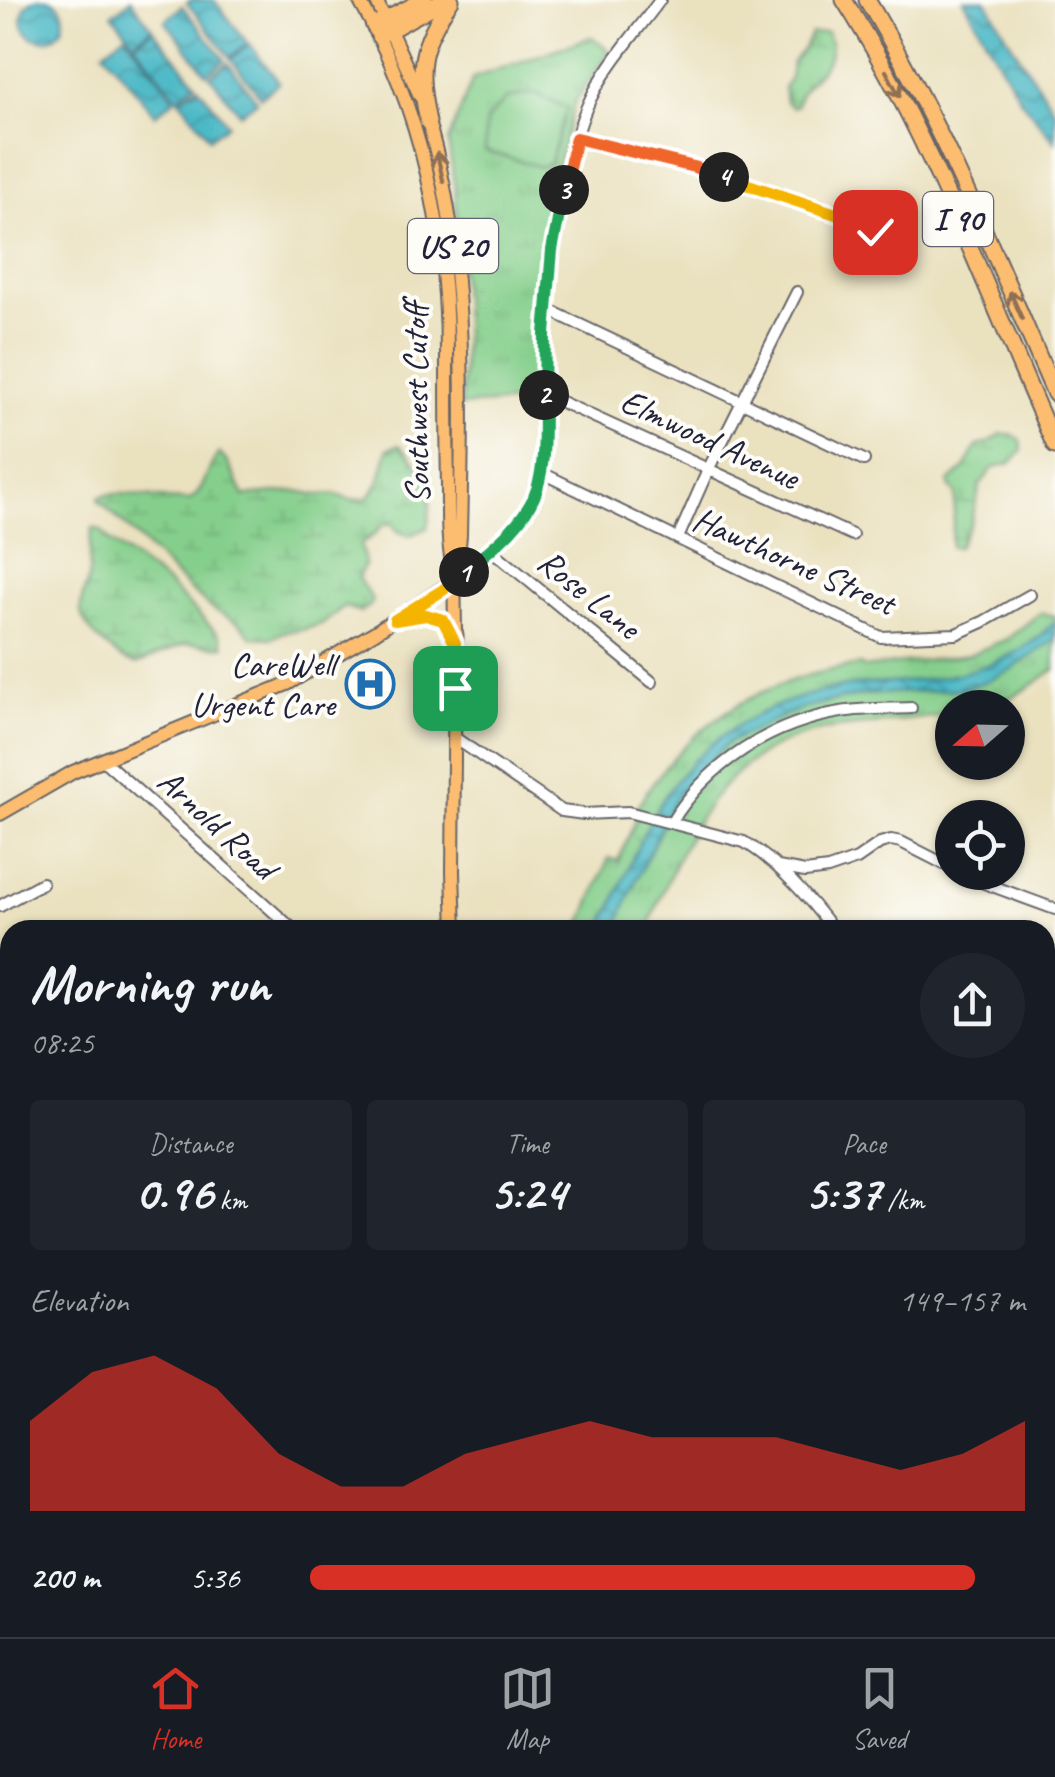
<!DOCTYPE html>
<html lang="en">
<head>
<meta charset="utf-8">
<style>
	body { margin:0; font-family:Caveat,sans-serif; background:#20242c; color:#f1f3f6; height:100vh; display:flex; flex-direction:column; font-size:38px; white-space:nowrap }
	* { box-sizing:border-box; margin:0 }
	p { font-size:32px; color:#9ea1a6 }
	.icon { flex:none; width:55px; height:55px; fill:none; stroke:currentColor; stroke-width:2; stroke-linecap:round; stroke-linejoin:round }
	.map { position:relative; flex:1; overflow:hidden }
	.panel { position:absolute; left:0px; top:920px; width:1055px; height:718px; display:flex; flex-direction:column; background:#171b24; border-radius:30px 30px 0 0; box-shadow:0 2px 8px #0004 }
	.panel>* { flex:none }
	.needle { width:65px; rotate:250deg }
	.tools { position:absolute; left:935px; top:690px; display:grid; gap:20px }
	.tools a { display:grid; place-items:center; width:90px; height:90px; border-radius:50%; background:#171b24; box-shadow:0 2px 8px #0004; font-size:50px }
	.pin { position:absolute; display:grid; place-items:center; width:85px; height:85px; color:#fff; margin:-42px; border-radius:20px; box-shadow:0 5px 15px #0006 }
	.km { position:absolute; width:50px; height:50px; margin:-25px; border-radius:50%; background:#222; color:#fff; font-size:28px; line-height:50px; text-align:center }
	.round { display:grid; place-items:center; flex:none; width:105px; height:105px; border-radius:52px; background:#20242c }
	.overview { display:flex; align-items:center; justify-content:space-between; height:170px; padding:0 30px }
	h1 { font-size:55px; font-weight:700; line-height:75px }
	.metrics { display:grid; grid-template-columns:repeat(3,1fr); gap:15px; height:170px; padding:10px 30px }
	.metrics div { display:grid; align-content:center; border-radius:10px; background:#20242c; text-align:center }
	.metrics b { font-size:50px; font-weight:700 }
	.metrics small { font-size:28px; font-weight:400 }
	.metrics p { font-size:28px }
	.chart { height:280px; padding:20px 30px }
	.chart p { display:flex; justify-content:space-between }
	.chart svg { width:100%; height:180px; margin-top:10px; fill:#d93025; opacity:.7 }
	ul { padding:0 30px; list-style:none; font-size:32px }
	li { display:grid; grid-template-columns:160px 120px 1fr; align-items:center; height:75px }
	li i { height:25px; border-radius:12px; background:#d93025 }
	.dock { display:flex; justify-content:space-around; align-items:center; height:140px; border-top:2px solid #363941; background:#171b24; font-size:28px; color:#9ea1a6 }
	.dock a { display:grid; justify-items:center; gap:5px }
	.dock .current { color:#d93025 }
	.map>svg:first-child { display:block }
	.wetland { fill:url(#wetland-marsh); stroke:#547864; stroke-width:2.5 }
	.park { fill:url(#park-tufts); stroke:#547864; stroke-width:2.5 }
	.pitch { fill:#85cf8c; stroke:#547864; stroke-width:2.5 }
	.water { fill:url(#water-waves); stroke:#376e80; stroke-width:2.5 }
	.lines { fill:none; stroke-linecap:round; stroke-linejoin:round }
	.minor-casing { stroke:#686569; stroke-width:14 }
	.major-casing { stroke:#686569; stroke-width:16 }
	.highway-casing { stroke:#686569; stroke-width:19 }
	.minor { stroke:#fff; stroke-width:10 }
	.major { stroke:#fcbd6f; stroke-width:12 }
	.highway { stroke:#fcbd6f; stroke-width:15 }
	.oneway { stroke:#8f7055 }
	.split-1-casing { stroke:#fff; stroke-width:20 }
	.split-2-casing { stroke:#fff; stroke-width:20 }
	.split-3-casing { stroke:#fff; stroke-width:20 }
	.split-4-casing { stroke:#fff; stroke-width:20 }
	.split-5-casing { stroke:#fff; stroke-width:20 }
	.split-1 { stroke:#f5b400; stroke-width:12 }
	.split-2 { stroke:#22a559; stroke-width:12 }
	.split-3 { stroke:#22a559; stroke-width:12 }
	.split-4 { stroke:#f0652b; stroke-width:12 }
	.split-5 { stroke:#f5b400; stroke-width:12 }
	.labels { text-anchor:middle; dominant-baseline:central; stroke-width:8; stroke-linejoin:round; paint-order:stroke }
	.shield { fill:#fdfcf7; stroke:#646373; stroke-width:2.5 }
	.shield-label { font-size:32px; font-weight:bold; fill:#22223b }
	.street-label { font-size:35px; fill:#22223b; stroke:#fdfcf7 }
	.poi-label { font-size:35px; fill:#22223b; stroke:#fdfcf7; text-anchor:end }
</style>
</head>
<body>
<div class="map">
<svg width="1055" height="1637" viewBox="0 0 1055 1637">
	<defs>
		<pattern id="wetland-marsh" width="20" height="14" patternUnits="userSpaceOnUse" patternTransform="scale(2.5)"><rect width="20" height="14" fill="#85cf8c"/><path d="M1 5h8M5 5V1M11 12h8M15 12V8" fill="none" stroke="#73b17a"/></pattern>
		<pattern id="park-tufts" width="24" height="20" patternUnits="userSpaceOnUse" patternTransform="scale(2.5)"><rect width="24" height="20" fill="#85cf8c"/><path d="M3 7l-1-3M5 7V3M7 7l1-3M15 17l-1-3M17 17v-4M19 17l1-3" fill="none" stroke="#73b17a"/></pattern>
		<pattern id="water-waves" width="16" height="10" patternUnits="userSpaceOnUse" patternTransform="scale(2.5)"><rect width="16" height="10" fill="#4cb9c6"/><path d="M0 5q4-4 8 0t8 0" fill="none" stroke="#3f96a2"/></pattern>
	</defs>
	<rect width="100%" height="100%" fill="#fdfcf7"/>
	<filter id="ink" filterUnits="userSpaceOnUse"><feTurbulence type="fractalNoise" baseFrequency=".01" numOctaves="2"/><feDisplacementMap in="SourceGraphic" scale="20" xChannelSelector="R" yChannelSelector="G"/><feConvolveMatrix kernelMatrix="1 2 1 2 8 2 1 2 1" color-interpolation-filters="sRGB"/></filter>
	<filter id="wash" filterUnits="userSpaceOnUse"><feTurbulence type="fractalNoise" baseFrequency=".0048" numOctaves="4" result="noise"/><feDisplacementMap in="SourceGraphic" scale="40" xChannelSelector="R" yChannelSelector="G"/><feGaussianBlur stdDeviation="2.25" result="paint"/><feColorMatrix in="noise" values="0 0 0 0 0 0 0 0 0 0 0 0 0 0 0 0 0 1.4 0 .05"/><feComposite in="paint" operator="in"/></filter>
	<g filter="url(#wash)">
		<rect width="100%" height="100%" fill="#eae1bf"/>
		<path class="wetland" d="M827,32c15,39 -24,40 -30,73l-5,2 -6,-5 -2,-15 6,-10 2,-14 12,-15 7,-14z
			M1001,434l11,1 9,5 1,11 -11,12 -18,5 -13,17 -9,38 -13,24h-7c0,-11 6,-49 4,-54 -1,-3 -4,-5 -6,-7v-4l16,-14 12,-22 11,-3z
			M399,445c25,19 37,53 28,83l-18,8 -11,-5 -7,-8 -10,3 -5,7 -15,11 4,19 -7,15 14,22 -2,6 -11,6 -15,-6 -20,17 -18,6 -23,3 -11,6 -20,-1 -13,-14 -25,-13 -26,-22 -61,-61 -28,-26v-4c24,-9 63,5 91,3 17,-12 17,-33 29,-47l9,10 16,33 53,-5 22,4 15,-1 17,6 17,-2 11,-15 9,-34z
			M93,528l8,2 8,10 58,43 53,53 4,10c-13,3 -28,-6 -42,-1 -15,5 -31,14 -46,19 -19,-5 -51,-33 -55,-52 -2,-14 7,-25 8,-38 2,-16 -1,-30 4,-46z"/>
		<path class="park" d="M592,37l17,14 -34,51 -23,84 -13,136 -2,79 -76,5 3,-77 -9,-141 -7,-46 25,-64z
			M1040,613l15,3v53c-21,16 -45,32 -70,38 -10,2 -22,0 -33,1v6c-31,5 -68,8 -96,12 -13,2 -26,2 -38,5 -104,24 -134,111 -171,199h-68l30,-72 9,3 20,-46 -4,-3c52,-88 126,-134 227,-147l2,3 106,-13 38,-16z
			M598,1628h126l12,9h-125z"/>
		<path class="pitch" d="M535,93l32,15 -17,55 -9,4 -56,-16 1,-30 21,-23z"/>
		<path class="water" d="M22 19a21 21 0 1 1 42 0a21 21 0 1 1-42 0Z
			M131,0l21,28 -18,14 -22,-28z
			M191,0h23l34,43 -18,14 -43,-54z
			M964,0h21l4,5 25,43 41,63v31l-35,-43z
			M182,6l43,54 -18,14 -42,-53z
			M153,30l43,53 -18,15 -43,-54z
			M125,35l50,64 -20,16 -51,-64z
			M250,44l29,38 -18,15 -30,-38z
			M228,63l29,38 -17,13 -30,-38z
			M198,86l30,38 -18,14 -30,-38z
			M1055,621v18l-41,29 -24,12 -28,9 -99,6 -44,9 -27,8 -63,30 -37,36 -17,21 -43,90 -16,41h-15c27,-55 43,-114 84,-160 40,-45 93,-70 151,-82 23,-5 45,-4 68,-6 55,-4 113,-19 151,-61z"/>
	</g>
	<g filter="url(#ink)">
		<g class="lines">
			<g class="minor-casing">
				<path id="minor" d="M576,138c101,25 205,50 299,94
					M547,309l317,151
					M544,394l308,141
					M540,472l341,165 75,-3 27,-12 47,-27
					M678,538l30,-68 89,-178
					M490,549l162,133
					M455,580c27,-24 64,-49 79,-82 16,-36 9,-118 11,-160 2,-51 10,-100 20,-151 6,-29 12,-60 25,-87 17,-36 47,-68 70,-100
					M455,738l107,73 22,3 44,-2 116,30c32,18 67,58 89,88
					M103,760l191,170
					M671,823c37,-60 101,-100 170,-111 23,-4 47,-3 70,-4
					M778,867l27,5 23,-3 29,-10 23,-16 11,-3 10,2 51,26
					M962,872l22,11 71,26
					M0,906l42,-23
					M0,1220l10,13
					M0,1313l10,-9
					M0,1603l10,7
					M32,1628l13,9
					M722,1628l13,9
					M817,1628l1,9
					M870,1628l17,9
					M969,1628l1,9
					M923,1637v-9"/>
			</g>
			<g class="major-casing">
				<path id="major" d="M359,0c63,109 89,235 88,361 0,41 0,82 1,123 0,28 -1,56 5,84
					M376,0l44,96
					M426,115c42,135 37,280 34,420 -1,15 -4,30 -5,45 -1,18 0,36 0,54
					M402,618c31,-6 41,-6 53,25l-2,229 2,58
					M0,814l73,-42 214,-88 88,-52 80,-52
					M1045,1586l10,2"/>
			</g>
			<g class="highway-casing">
				<path id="highway" d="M844,0c89,139 144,296 211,446
					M867,0c76,125 130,261 188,394
					M374,26l50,-26
					M379,36l65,-36
					M428,122c-11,-55 -9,-75 23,-122
					M455,634v9"/>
			</g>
			<use href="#minor" class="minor"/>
			<use href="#major" class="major"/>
			<use href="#highway" class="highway"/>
		</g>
		<defs><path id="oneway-shaft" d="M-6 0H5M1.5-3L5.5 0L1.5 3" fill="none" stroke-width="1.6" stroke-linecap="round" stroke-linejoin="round" transform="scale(2.5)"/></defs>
		<g class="oneway">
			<use href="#oneway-shaft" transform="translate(893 84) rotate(62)"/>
			<use href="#oneway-shaft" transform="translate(440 167) rotate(-103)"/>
			<use href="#oneway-shaft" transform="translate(1016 305) rotate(-114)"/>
		</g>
	</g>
	<g class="lines" filter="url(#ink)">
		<g class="split-1-casing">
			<path id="split-1" d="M455,688v-45l-12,-23 -17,-5 -31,5 48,-30 21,-18"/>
		</g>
		<g class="split-2-casing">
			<path id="split-2" d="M464,572c25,-22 56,-44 70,-75 13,-30 9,-69 10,-102"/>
		</g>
		<g class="split-3-casing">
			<path id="split-3" d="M544,395l1,-61 7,-84 12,-60"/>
		</g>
		<g class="split-4-casing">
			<path id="split-4" d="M564,190l12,-52 118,29 30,10"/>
		</g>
		<g class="split-5-casing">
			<path id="split-5" d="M724,177l118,39 33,16"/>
		</g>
		<use href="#split-1" class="split-1"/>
		<use href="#split-2" class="split-2"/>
		<use href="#split-3" class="split-3"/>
		<use href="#split-4" class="split-4"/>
		<use href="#split-5" class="split-5"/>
	</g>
	<defs>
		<g id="hospital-ring" transform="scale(2.5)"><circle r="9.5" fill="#fdfcf7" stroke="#1f6fb2" stroke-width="1.5"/><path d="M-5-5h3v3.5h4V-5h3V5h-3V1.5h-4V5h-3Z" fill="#1f6fb2"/></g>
	</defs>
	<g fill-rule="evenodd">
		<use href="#hospital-ring" x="370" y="684"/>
	</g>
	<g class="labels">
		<g class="shield">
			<rect x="923" y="192" width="70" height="54" rx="8"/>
			<rect x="408" y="219" width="90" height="54" rx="8"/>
		</g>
		<g class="shield-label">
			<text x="958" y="219">I 90</text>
			<text x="453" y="246">US 20</text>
		</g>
		<g class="street-label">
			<text transform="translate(416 403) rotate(-91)">Southwest Cutoff</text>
			<text transform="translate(710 439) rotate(25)">Elmwood Avenue</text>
			<text transform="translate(794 561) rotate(24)">Hawthorne Street</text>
			<text transform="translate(589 594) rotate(39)">Rose Lane</text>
			<text transform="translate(217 824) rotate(42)">Arnold Road</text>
		</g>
		<g class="poi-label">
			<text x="335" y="664">CareWell<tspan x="335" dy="40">Urgent Care</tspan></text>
		</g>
	</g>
</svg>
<div class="tools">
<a><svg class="needle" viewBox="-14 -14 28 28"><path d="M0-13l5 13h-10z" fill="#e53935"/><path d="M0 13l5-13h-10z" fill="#9ea1a6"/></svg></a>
<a><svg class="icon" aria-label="locate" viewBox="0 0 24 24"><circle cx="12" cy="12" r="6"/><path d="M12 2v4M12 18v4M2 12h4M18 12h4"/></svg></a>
</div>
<div class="pin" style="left:455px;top:688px;background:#1e9e55"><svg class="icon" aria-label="arrive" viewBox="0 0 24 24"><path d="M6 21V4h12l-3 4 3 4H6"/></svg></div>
<div class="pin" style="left:875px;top:232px;background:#d93025"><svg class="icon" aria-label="check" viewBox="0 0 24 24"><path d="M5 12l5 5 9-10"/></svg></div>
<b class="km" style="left:464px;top:572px">1</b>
<b class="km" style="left:544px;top:395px">2</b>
<b class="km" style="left:564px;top:190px">3</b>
<b class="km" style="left:724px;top:177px">4</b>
<section class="panel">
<div class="overview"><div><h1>Morning run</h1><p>08:25</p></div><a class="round"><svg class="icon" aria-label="share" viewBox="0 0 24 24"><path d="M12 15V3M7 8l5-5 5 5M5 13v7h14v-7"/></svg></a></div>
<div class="metrics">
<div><p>Distance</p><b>0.96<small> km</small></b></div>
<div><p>Time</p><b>5:24</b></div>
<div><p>Pace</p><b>5:37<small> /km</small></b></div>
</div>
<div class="chart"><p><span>Elevation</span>149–157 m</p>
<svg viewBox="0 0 160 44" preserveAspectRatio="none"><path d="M0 44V22L10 10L20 6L30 14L40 30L50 38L60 38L70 30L80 26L90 22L100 26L110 26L120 26L130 30L140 34L150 30L160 22V44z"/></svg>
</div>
<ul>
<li><b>200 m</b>5:36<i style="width:93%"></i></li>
</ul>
</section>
</div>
<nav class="dock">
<a class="current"><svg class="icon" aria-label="home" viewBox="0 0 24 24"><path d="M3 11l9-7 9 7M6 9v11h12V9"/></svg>Home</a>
<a><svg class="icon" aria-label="map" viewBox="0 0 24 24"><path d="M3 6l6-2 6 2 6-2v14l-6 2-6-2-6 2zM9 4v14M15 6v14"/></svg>Map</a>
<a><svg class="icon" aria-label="saved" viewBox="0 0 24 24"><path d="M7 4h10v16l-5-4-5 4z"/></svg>Saved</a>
</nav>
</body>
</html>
